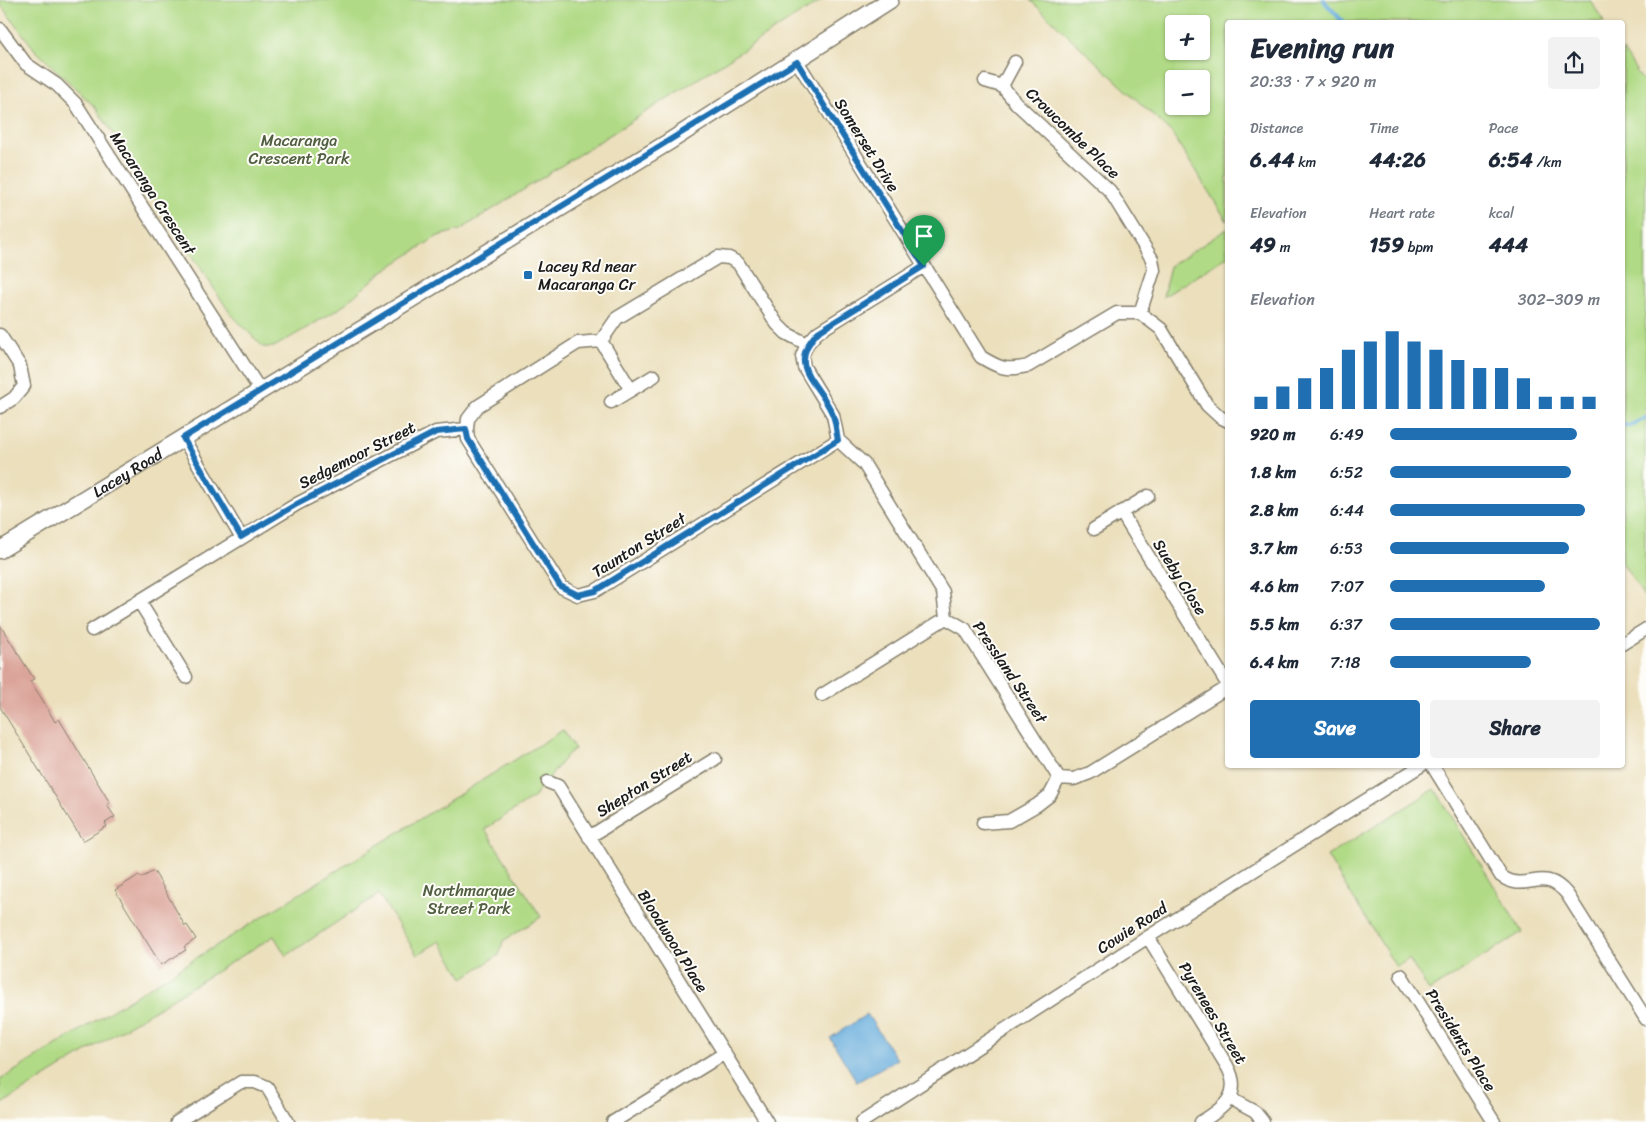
<!DOCTYPE html>
<html lang="en">
<head>
<meta charset="utf-8">
<style>
	body { margin:0; font-family:Sriracha,sans-serif; background:#f2f2f3; color:#1f2937; height:100vh; display:flex; flex-direction:column; font-size:19px; white-space:nowrap }
	* { box-sizing:border-box; margin:0 }
	p { font-size:16px; color:#747a83 }
	.icon { flex:none; width:28px; height:28px; fill:none; stroke:currentColor; stroke-width:2; stroke-linecap:round; stroke-linejoin:round }
	.map { position:relative; flex:1; overflow:hidden }
	.sheet { position:absolute; left:1225px; top:20px; width:400px; height:748px; display:flex; flex-direction:column; background:#fff; border-radius:5px; box-shadow:0 1px 4px #0004 }
	.sheet>* { flex:none }
	.fabs { position:absolute; left:1165px; top:15px; display:grid; gap:10px }
	.fabs a { display:grid; place-items:center; width:45px; height:45px; border-radius:5px; background:#fff; box-shadow:0 1px 4px #0004; font-size:25px }
	.pin { position:absolute; display:grid; place-items:center; width:42px; height:42px; color:#fff; margin:-51px -21px; border-radius:50% 50% 50% 0; rotate:-45deg; box-shadow:0 0 5px #0007 }
	.pin .icon { rotate:45deg }
	.round { display:grid; place-items:center; flex:none; width:52px; height:52px; border-radius:5px; background:#f2f2f3 }
	.overview { display:flex; align-items:center; justify-content:space-between; height:85px; padding:0 25px }
	h1 { font-size:28px; font-weight:800; line-height:38px }
	.metrics { display:grid; grid-template-columns:repeat(3,1fr); gap:8px; height:85px; padding:5px 25px }
	.metrics div { display:grid; align-content:center }
	.metrics b { font-size:21px; font-weight:800 }
	.metrics small { font-size:14px; font-weight:400 }
	.metrics p { font-size:14px }
	.chart { height:140px; padding:10px 25px }
	.chart p { display:flex; justify-content:space-between }
	.chart svg { width:100%; height:90px; margin-top:5px; stroke:#1f6fb2; stroke-width:6 }
	.cta { display:flex; gap:10px; margin-top:auto; padding:10px 25px }
	.cta a { flex:1; height:58px; border-radius:5px; background:#1f6fb2; color:#fff; font-size:20px; font-weight:800; line-height:58px; text-align:center }
	.cta a+a { background:#f2f2f3; color:#1f2937 }
	ul { padding:0 25px; list-style:none; font-size:16px }
	li { display:grid; grid-template-columns:80px 60px 1fr; align-items:center; height:38px }
	li i { height:12px; border-radius:6px; background:#1f6fb2 }
	.map>svg:first-child { display:block }
	.green { fill:#b0da85; stroke:#667b50; fill-rule:evenodd }
	.water { fill:#67addd; stroke:#42647c }
	.lines { fill:none; stroke-linecap:round; stroke-linejoin:round }
	.stream { stroke:#67addd; stroke-width:4.5 }
	.building { fill:#dba49a }
	.minor-casing { stroke:#847e6c; stroke-width:15 }
	.tertiary-casing { stroke:#847e6c; stroke-width:19 }
	.minor { stroke:#fff; stroke-width:12 }
	.tertiary { stroke:#fff; stroke-width:16 }
	.route-casing { stroke:#fff; stroke-width:10 }
	.route { stroke:#1f6fb2; stroke-width:6 }
	.poi-dot { fill:#1f6fb2; stroke:#fdfcf7; stroke-width:2 }
	.labels { text-anchor:middle; dominant-baseline:central; stroke-width:4; stroke-linejoin:round; paint-order:stroke }
	.street-label { font-size:16px; fill:#1c1c1c; stroke:#fdfcf7 }
	.park-label { font-size:16px; fill:#505e41; stroke:#fdfcf7 }
	.poi-label { font-size:16px; fill:#1c1c1c; stroke:#fdfcf7; text-anchor:start }
</style>
</head>
<body>
<div class="map">
<svg width="1646" height="1122" viewBox="0 0 1646 1122">
	<rect width="100%" height="100%" fill="#fdfcf7"/>
	<filter id="ink" filterUnits="userSpaceOnUse"><feTurbulence type="fractalNoise" baseFrequency=".02" numOctaves="2"/><feDisplacementMap in="SourceGraphic" scale="10" xChannelSelector="R" yChannelSelector="G"/><feConvolveMatrix kernelMatrix="1 2 1 2 8 2 1 2 1" color-interpolation-filters="sRGB"/></filter>
	<filter id="wash" filterUnits="userSpaceOnUse"><feTurbulence type="fractalNoise" baseFrequency=".0096" numOctaves="4" result="noise"/><feDisplacementMap in="SourceGraphic" scale="20" xChannelSelector="R" yChannelSelector="G"/><feGaussianBlur stdDeviation="1.12" result="paint"/><feColorMatrix in="noise" values="0 0 0 0 0 0 0 0 0 0 0 0 0 0 0 0 0 1.4 0 .05"/><feComposite in="paint" operator="in"/></filter>
	<g filter="url(#wash)">
		<rect width="100%" height="100%" fill="#ebdfbc"/>
		<path class="green" d="M0,0h822l-362,230 -22,6 -55,35 -44,38 -65,38h-11l-33,-34 -134,-205 -61,-58 -35,-46z
			M1030,0h560l14,22h-376l-1,199 -56,-89zM1174,24h27v27h-27zM1174,79h27v27h-27z
			M1623,50l19,30 4,-2 -1,520 -23,-36z
			M1227,229v28l-64,40 7,-31z
			M563,730l12,19 -8,6 -33,42 -49,32 56,88 -38,24 -4,14 -36,23 -23,-37 -23,14 -38,-61 -93,62 -12,-20 -274,169v-25z
			M1435,789l87,143 -93,59 -20,-32 -13,8 -69,-111z"/>
		<path class="water" d="M867,1014l30,45 -40,23 -27,-44z"/>
		<g class="lines">
			<path class="stream" d="M1323,0l20,22
				M1622,425l7,1 17,-8"/>
		</g>
		<g id="blocks">
			<path class="building" d="M0,625l34,54 -4,2 12,18 13,23 4,-3 51,84 -3,2 8,12 -10,6 2,3 -24,15 -83,-134z
				M154,871l31,55 2,-1 9,14 -12,8 2,3 -25,15 -46,-75 24,-15 2,3z"/>
		</g>
	</g>
	<g filter="url(#ink)">
		<use href="#blocks" fill-opacity="0" stroke="#847e6c" stroke-width="1"/>
		<g class="lines">
			<g class="minor-casing">
				<path id="minor" d="M0,29l26,35 31,21 19,19 184,286
					M797,61l184,296c18,11 25,14 47,9l89,-53h23l21,16 46,76 13,12 8,4
					M985,81l17,5 13,-24
					M1002,86l14,17 94,88 42,68 2,11 -14,43
					M924,266l-106,66 -11,12 -5,12 2,11 29,48 5,25 26,24 79,128 3,26 19,11 94,149 15,1 16,-6 138,-86
					M0,335l20,31 4,20 -10,12 -14,9
					M601,341l30,49
					M611,402l43,-26
					M467,429l1,10 93,148 17,8 17,-4 243,-151
					M183,438l58,99
					M1121,512l107,173
					M1094,529l54,-33
					M139,601l47,76
					M92,630l205,-126 139,-72 31,-3 1,-10 10,-13 100,-63 23,-2 16,-23 101,-61 11,1 9,5 39,61 9,9 21,11
					M1622,644l24,-15
					M822,695l124,-77
					M1432,765l69,111c26,19 41,-12 66,18l79,125
					M548,782l10,4 209,336
					M983,823l26,-2 28,-16 13,-10 9,-17
					M589,837l126,-78
					M1148,937l79,129c16,28 -3,42 -26,56
					M1401,975l93,147
					M1229,1098l26,14 8,10
					M177,1122l64,-40h14l12,5 21,35
					M613,1122l112,-69
					M862,1122l286,-185 274,-172"/>
			</g>
			<g class="tertiary-casing">
				<g id="tertiary">
					<path id="s1" d="M0,550l667,-407 223,-143"/>
				</g>
			</g>
			<use href="#minor" class="minor"/>
			<use href="#tertiary" class="tertiary"/>
		</g>
	</g>
	<g class="lines" filter="url(#ink)">
		<g class="route-casing">
			<path id="route" d="M797,62l127,204 -106,66c-33,35 0,49 14,81 4,8 4,19 6,27l-243,151 -17,4 -18,-9 -92,-147 -2,-10 -30,3 -139,72 -56,33 -58,-99z"/>
		</g>
		<use href="#route" class="route"/>
	</g>
	<rect class="poi-dot" x="523" y="270" width="10" height="10" rx="2.5"/>
	<g class="labels">
		<g class="street-label">
			<text transform="translate(1073 133) rotate(44)">Crowcombe Place</text>
			<text transform="translate(867 145) rotate(58)">Somerset Drive</text>
			<text transform="translate(153 193) rotate(57)">Macaranga Crescent</text>
			<text transform="translate(357 455) rotate(-27)">Sedgemoor Street</text>
			<text stroke="none"><textPath href="#s1" startOffset="149">Lacey Road</textPath></text>
			<text transform="translate(639 545) rotate(-32)">Taunton Street</text>
			<text transform="translate(1180 577) rotate(58)">Sueby Close</text>
			<text transform="translate(1010 672) rotate(56)">Pressland Street</text>
			<text transform="translate(644 784) rotate(-32)">Shepton Street</text>
			<text transform="translate(1132 928) rotate(-33)">Cowie Road</text>
			<text transform="translate(673 941) rotate(58)">Bloodwood Place</text>
			<text transform="translate(1213 1013) rotate(59)">Pyrenees Street</text>
			<text transform="translate(1461 1040) rotate(58)">Presidents Place</text>
		</g>
		<g class="park-label">
			<text x="299" y="140">Macaranga<tspan x="299" dy="18">Crescent Park</tspan></text>
			<text x="469" y="890">Northmarque<tspan x="469" dy="18">Street Park</tspan></text>
		</g>
		<g class="poi-label">
			<text x="538" y="266">Lacey Rd near<tspan x="538" dy="18">Macaranga Cr</tspan></text>
		</g>
	</g>
</svg>
<div class="fabs">
<a>+</a>
<a>−</a>
</div>
<div class="pin" style="left:924px;top:266px;background:#1e9e55"><svg class="icon" aria-label="arrive" viewBox="0 0 24 24"><path d="M6 21V4h12l-3 4 3 4H6"/></svg></div>
<section class="sheet">
<div class="overview"><div><h1>Evening run</h1><p>20:33 · 7 × 920 m</p></div><a class="round"><svg class="icon" aria-label="share" viewBox="0 0 24 24"><path d="M12 15V3M7 8l5-5 5 5M5 13v7h14v-7"/></svg></a></div>
<div class="metrics">
<div><p>Distance</p><b>6.44<small> km</small></b></div>
<div><p>Time</p><b>44:26</b></div>
<div><p>Pace</p><b>6:54<small> /km</small></b></div>
</div>
<div class="metrics">
<div><p>Elevation</p><b>49<small> m</small></b></div>
<div><p>Heart rate</p><b>159<small> bpm</small></b></div>
<div><p>kcal</p><b>444</b></div>
</div>
<div class="chart"><p><span>Elevation</span>302–309 m</p>
<svg viewBox="0 0 160 44" preserveAspectRatio="none"><path d="M5 44V38M15 44V33M25 44V29M35 44V24M45 44V15M55 44V11M65 44V6M75 44V11M85 44V15M95 44V20M105 44V24M115 44V24M125 44V29M135 44V38M145 44V38M155 44V38"/></svg>
</div>
<ul>
<li><b>920 m</b>6:49<i style="width:89%"></i></li>
<li><b>1.8 km</b>6:52<i style="width:86%"></i></li>
<li><b>2.8 km</b>6:44<i style="width:93%"></i></li>
<li><b>3.7 km</b>6:53<i style="width:85%"></i></li>
<li><b>4.6 km</b>7:07<i style="width:74%"></i></li>
<li><b>5.5 km</b>6:37<i style="width:100%"></i></li>
<li><b>6.4 km</b>7:18<i style="width:67%"></i></li>
</ul>
<div class="cta"><a>Save</a><a>Share</a></div>
</section>
</div>
</body>
</html>
